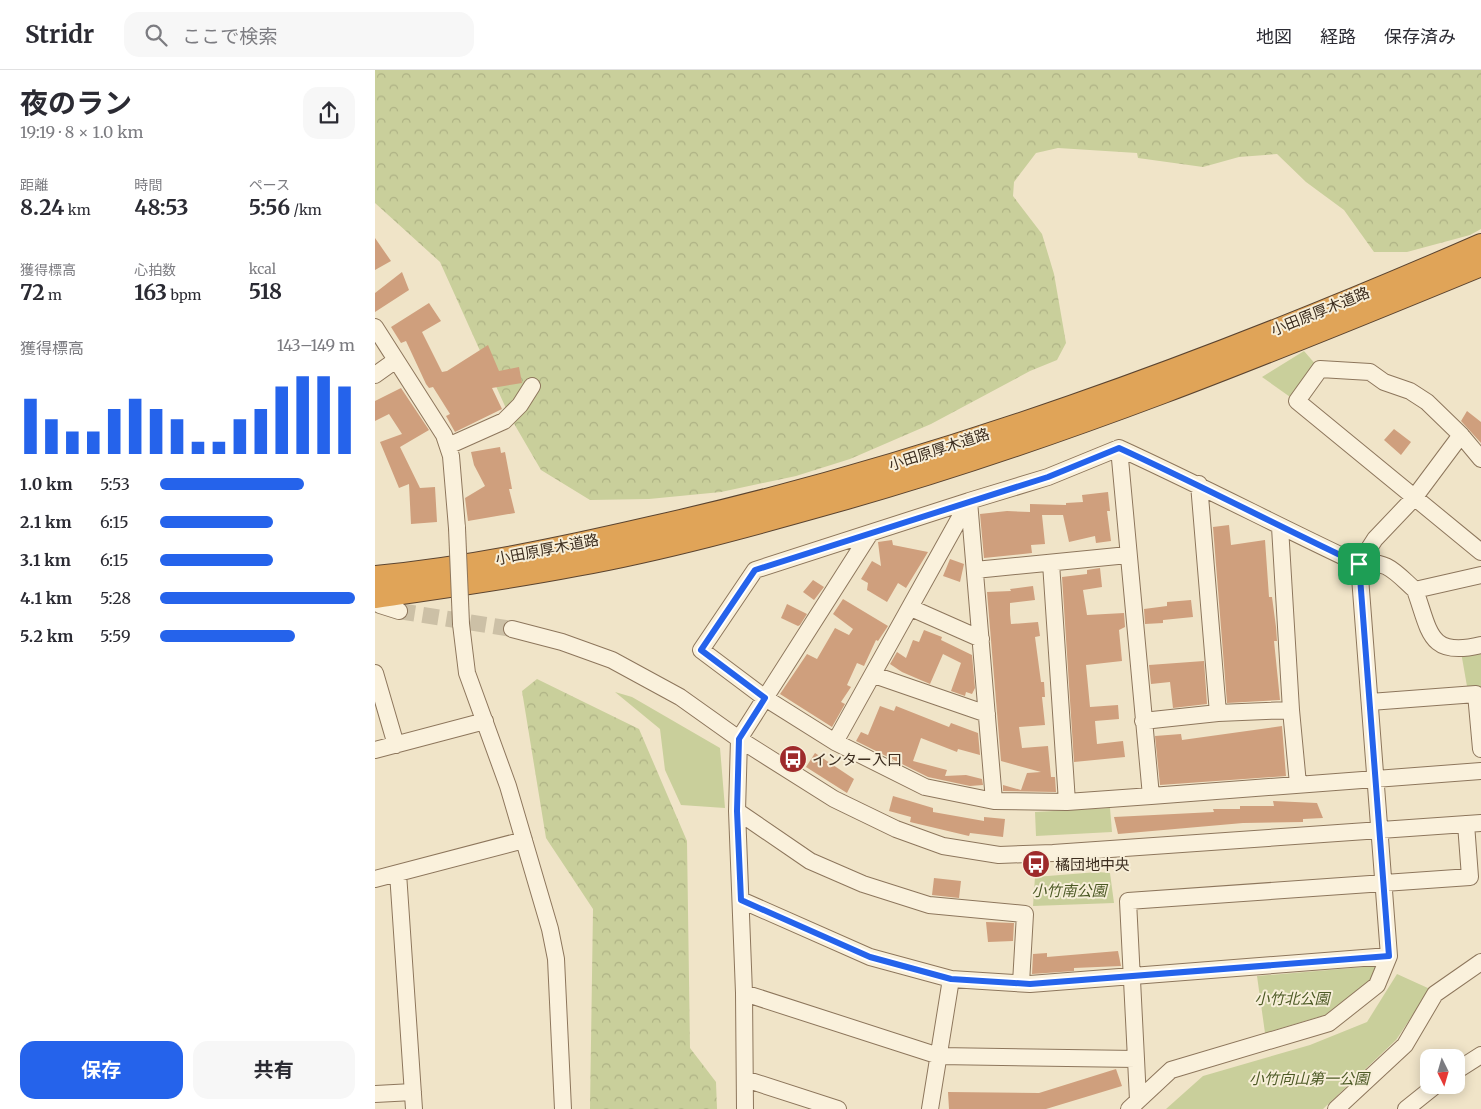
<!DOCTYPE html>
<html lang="ja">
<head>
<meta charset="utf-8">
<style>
	body { margin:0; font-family:Merriweather,"Noto Sans JP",serif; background:#f7f7f7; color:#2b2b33; height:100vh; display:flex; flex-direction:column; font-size:19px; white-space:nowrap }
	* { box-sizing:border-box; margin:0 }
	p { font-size:16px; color:#7c7c81 }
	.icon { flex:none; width:28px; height:28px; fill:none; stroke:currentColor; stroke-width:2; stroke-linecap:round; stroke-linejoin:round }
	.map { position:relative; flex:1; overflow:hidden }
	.details { display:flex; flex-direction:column; background:#fff; width:375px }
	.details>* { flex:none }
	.needle { width:32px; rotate:175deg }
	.fabs { position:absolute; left:1045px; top:979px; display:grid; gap:10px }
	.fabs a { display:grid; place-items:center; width:45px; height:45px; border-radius:10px; background:#fff; box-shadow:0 2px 12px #0003; font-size:25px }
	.pin { position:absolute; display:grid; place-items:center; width:42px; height:42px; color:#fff; margin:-21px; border-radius:10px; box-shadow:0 2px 8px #0006 }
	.round { display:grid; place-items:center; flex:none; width:52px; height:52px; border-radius:15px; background:#f7f7f7 }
	.headline { display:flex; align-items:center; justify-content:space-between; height:85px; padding:0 20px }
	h1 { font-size:28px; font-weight:700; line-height:38px }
	.metrics { display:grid; grid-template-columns:repeat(3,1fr); gap:8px; height:85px; padding:5px 20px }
	.metrics div { display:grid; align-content:center }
	.metrics b { font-size:21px; font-weight:700 }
	.metrics small { font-size:14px; font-weight:400 }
	.metrics p { font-size:14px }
	.chart { height:140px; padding:10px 20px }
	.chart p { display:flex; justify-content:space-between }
	.chart svg { width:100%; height:90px; margin-top:5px; stroke:#2563eb; stroke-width:6 }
	.cta { display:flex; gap:10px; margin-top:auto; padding:10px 20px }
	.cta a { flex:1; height:58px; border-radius:15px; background:#2563eb; color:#fff; font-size:20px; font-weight:700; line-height:58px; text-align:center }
	.cta a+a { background:#f7f7f7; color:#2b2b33 }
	ul { padding:0 20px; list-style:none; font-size:16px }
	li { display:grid; grid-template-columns:80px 60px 1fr; align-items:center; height:38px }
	li i { height:12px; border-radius:6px; background:#2563eb }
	header { display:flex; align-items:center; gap:30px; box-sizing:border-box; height:70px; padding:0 25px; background:#fff; border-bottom:1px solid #e1e1e2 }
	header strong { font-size:24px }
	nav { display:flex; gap:28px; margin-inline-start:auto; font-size:18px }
	.search { width:350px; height:45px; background:#f7f7f7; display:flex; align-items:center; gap:12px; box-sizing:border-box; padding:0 18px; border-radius:15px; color:#7c7c81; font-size:19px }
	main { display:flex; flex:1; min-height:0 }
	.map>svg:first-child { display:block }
	.forest { fill:url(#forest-crowns) }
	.park { fill:#c9cf9b }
	.building { fill:#cf9f7d }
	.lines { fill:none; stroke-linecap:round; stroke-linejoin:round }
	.minor-tunnel { stroke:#ccc0a6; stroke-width:16; stroke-dasharray:16 8; stroke-linecap:butt }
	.minor-casing { stroke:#8d765c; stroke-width:18 }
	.highway-casing { stroke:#5b4430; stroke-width:24 }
	.minor { stroke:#faf1dc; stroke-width:16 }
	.highway { stroke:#e0a458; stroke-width:22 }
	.minor-bridge-casing { stroke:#8d765c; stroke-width:18; stroke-linecap:butt }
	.minor-bridge { stroke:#faf1dc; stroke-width:16 }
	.route-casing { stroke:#fff; stroke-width:10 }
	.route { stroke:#2563eb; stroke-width:6 }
	.labels { text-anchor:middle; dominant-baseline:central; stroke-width:4; stroke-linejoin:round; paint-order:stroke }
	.street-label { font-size:15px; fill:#3d2e20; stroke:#f7eed8 }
	.poi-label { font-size:15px; fill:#3d2e20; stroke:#f7eed8; text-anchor:start }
	.park-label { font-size:15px; font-style:italic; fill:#4d5a26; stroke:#f7eed8 }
</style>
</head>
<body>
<header>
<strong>Stridr</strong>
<div class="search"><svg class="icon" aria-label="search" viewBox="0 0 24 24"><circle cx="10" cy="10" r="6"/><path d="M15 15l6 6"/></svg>ここで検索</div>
<nav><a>地図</a><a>経路</a><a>保存済み</a></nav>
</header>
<main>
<section class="details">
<div class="headline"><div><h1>夜のラン</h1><p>19:19 · 8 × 1.0 km</p></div><a class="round"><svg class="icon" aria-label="share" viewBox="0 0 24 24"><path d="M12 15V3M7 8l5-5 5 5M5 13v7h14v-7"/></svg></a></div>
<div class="metrics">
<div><p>距離</p><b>8.24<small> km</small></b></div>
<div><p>時間</p><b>48:53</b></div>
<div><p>ペース</p><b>5:56<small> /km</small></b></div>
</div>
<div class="metrics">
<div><p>獲得標高</p><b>72<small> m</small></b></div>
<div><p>心拍数</p><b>163<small> bpm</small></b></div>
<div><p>kcal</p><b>518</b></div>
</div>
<div class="chart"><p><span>獲得標高</span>143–149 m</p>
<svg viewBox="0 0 160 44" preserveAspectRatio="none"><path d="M5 44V17M15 44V27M25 44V33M35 44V33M45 44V22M55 44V17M65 44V22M75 44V27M85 44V38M95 44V38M105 44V27M115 44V22M125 44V11M135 44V6M145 44V6M155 44V11"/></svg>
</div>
<ul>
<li><b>1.0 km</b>5:53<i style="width:74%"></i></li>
<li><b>2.1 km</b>6:15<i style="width:58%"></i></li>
<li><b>3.1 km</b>6:15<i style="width:58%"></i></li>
<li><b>4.1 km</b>5:28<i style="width:100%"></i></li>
<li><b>5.2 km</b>5:59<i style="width:69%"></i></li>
</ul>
<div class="cta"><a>保存</a><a>共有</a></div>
</section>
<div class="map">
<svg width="1106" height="1039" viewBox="0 0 1106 1039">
	<defs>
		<pattern id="forest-crowns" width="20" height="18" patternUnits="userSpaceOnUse" patternTransform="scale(1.25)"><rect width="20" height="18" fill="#c9cf9b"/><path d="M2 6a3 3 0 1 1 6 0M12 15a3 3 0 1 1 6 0" fill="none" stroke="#aeb285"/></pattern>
	</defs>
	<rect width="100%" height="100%" fill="#f0e4c8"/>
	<path class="forest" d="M0,0h1106v159l-11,6 -63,17h-33l-30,-42 -38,-28 -29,-28 -38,3 -36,10 -65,-9 -1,-5 -79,-5 -22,5 -22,29 -1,14 29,38 12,40 12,69 -9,17 -27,11 -99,53 -81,35 -54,17 -75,16 -72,7 -59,1 -49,-30 -32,-55 -69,-153 -65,-59z
		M162,609l102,50 48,112 3,207 26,34 1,27h-127l3,-200 -47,-71 -24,-147z"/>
	<path class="park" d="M929,281l13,15 -24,33 -31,-22z
		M1106,578v42l-13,2 -7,-40z
		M240,622l17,5 88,51 5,60 -44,-3 -16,-35 -5,-41z
		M735,738l2,24 -76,4 -1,-24z
		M723,802l12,1 4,30 -81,3 2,-29z
		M1001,896l-5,13 -46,36 -60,18 -8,-57z
		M1022,904l33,15 -34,51 -73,69h-157l37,-33 107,-31 57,-23z"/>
	<path class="building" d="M0,168l16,23 -16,9z
		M27,202l7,18 -34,22v-19z
		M54,233l12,18 -19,11 20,40 5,-1 41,-26 11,26 20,-4 3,16 -30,5 10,21 -47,23 -9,-16 4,-2 -17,-27 -4,1 -3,-4 -20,-43 -5,2 -10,-16z
		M26,318l28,42 -29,17 20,41 15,-1 2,35 -26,2 -2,-40 -10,4 -19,-46 22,-8 -13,-20 -14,7v-20z
		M1092,341l14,11v21l-20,-22z
		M1019,359l17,13 -10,13 -17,-15z
		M125,377l1,6 4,-1 7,37h-3l6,24 -47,8 -3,-23 20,-12 -11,-21 -3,-13z
		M733,422l2,19h-3l4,30 -15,2 -1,-7 -26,6 -6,-27h-21l3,29 -14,1 1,8 -48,5 -4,-44 27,-3 23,1v-8l36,1v-2l17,-1 -1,-7z
		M854,455l2,20 34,-5 4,57h3l4,30 1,14h-3l6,59 -53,3 -14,-176z
		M517,470l1,5 35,7 -22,36 -8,-5 -11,19 -20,-12 1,-7 -7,-4 11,-18 9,5 -3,-24z
		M575,489l14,5 -4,18 -17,-6z
		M725,498l2,19 -19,3 4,25 37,-2 1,14 -6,3 3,31 -36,4 4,42 28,-2 1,14 -24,2 2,23 26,-3 2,16 -51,5 -12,-185 25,-3v-4z
		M438,510l11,7 -10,13 -11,-8z
		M658,516l2,14 -25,3v11l1,10 27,-2 2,14 -5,1 6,45h3l1,15h-3l3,28 -26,2 3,21 26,-2 3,31h4l1,15 -53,-1v-6l18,5 6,-17 14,-1 -40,-11 -14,-169 24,-1 -1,-2z
		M468,529l45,27 -10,15 -2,-1 -12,26 -7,-3 -10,22 4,2 -10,15 4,2 -13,23 -52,-33 27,-40 10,5 18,-31 14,7 4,-6 -20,-15z
		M816,530l2,17 -30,3v3l-18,1 -1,-15 23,-3v-4z
		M412,534l20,10 -7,11 -2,1 -17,-8z
		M549,560l18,7 -1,3 31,15 3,33 -3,6 -6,-2 -1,4 -14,-5 10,-28 -18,-9 -13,30 -28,-12 -12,-8 7,-12 9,6 7,-18 6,2z
		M829,591l3,43 -34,4 -3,-26 -19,2 -2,-19z
		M505,636l14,5 2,-5 53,21 2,-4 27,10 2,22 -22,-6 -1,3 -36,-14 -8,23 34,9 -2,6 21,-1 16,4 1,6 -13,1 -42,-9 -72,-36 5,-9 7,3z
		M907,656l4,50 -126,9 -5,-49 26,-2 1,6z
		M440,683l39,26 -7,14 -41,-26z
		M518,726l40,12v4l51,9v-4l21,2 -2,18 -33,-4 -1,3 -59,-14 1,-5 -22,-6z
		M898,731l44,2 6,15 -20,1v3l-60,1 -125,11 -4,-17 100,-5 -1,-3h27v-3h34z
		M559,808l27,3 -2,17 -27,-3z
		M611,852l28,1 -1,18 -25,1z
		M743,881l3,15 -47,2v3l-42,3 1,-20 14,-1v4z
		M741,999l6,17 -76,23h-97l-1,-17 91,1z"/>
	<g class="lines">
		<path class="minor-tunnel" d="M24,541l113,18"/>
		<g class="minor-casing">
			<path id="minor" d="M0,257l69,108 7,21 6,72
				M0,305l21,-15
				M73,376l56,-25 16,-16 12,-19
				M1106,389l-20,-24 -34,-33 -17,-11 -26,-9 -14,-10 -50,-3 -23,32 184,151
				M824,414l19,229
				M494,465l-104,163 -64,-48 54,-80 214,-69 25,300
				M676,493l16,239
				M984,494l16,-25 39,-41 47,-63
				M984,494c28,-5 36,8 56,26l66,-15
				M600,500l153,-15
				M1040,520c15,41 13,68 66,55
				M5,535l19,6
				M536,538l70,31
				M86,554l6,49 41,113 42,143 6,30 7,150
				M137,559l50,13 50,18 68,37 59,42 95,60 62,30 47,17 56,9 54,-2 428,-30
				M0,603l21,72
				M499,605l113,39
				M995,632l106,-8 5,55
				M916,640l7,74
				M768,651l75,-8 73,-3 -11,-183
				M460,672l134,-241 79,-24 71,-29
				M0,680l110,-29
				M776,726l330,-25
				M362,741l73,50 53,23 66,21 96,9 -4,69
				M23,803l16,236
				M0,809l149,-39
				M366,830l129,57 81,22 79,5 359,-28
				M369,923l195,63 197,3 -8,-158 342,-24 -4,-53
				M761,989l2,41
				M1081,1001l25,-16
				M370,1009l93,30
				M0,1024l38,-2
				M370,1039l-1,-116 -7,-182 2,-72 26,-41 70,44 90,45 69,14 73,1 84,-6 -32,-348c81,37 159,78 240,116l30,392 -12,29 -48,38 -158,47 -42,39
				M555,1039l21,-130
				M961,1039l69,-64 30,-51 46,-32
				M1031,1039l30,-24"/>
		</g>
		<g class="highway-casing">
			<path id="highway" d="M0,507c93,-9 184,-28 275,-49 284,-63 565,-167 831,-283
				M0,527c67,-10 134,-19 201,-32 88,-16 175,-40 260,-64 221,-62 434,-149 645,-236"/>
		</g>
		<use href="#minor" class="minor"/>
		<use href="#highway" class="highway"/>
		<g class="minor-bridge-casing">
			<path id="minor-bridge" d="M82,458l4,96"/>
		</g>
		<use href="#minor-bridge" class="minor-bridge"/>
	</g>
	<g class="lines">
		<g class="route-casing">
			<path id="route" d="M744,378c81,37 159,78 240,116l30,392 -359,28 -79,-5 -81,-22 -129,-57 -4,-89 2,-72 26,-41 -64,-48 54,-80 293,-93z"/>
		</g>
		<use href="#route" class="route"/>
	</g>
	<defs>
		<g id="bus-disc" transform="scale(1.4375)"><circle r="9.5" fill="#9e2a2b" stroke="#f7eed8"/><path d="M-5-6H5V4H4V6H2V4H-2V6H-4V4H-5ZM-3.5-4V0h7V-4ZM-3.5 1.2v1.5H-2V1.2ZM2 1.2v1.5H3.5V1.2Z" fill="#fff"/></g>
	</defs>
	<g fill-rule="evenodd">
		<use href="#bus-disc" x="418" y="689"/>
		<use href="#bus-disc" x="661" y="794"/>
	</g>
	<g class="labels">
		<g class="street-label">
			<text transform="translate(945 241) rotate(-22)">小田原厚木道路</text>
			<text transform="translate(564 379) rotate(-18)">小田原厚木道路</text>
			<text transform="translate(172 479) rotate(-11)">小田原厚木道路</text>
		</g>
		<g class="poi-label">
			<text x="437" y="689">インター入口</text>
			<text x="680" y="794">橘団地中央</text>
		</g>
		<g class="park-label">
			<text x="694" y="820">小竹南公園</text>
			<text x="917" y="928">小竹北公園</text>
			<text x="934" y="1008">小竹向山第一公園</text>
		</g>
	</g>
</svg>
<div class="fabs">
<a><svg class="needle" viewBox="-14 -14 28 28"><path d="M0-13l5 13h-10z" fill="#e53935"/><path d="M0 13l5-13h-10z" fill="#7c7c81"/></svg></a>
</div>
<div class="pin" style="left:984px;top:494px;background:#1e9e55"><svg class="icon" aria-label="arrive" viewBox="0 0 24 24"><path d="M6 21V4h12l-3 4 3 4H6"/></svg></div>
</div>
</main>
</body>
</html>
